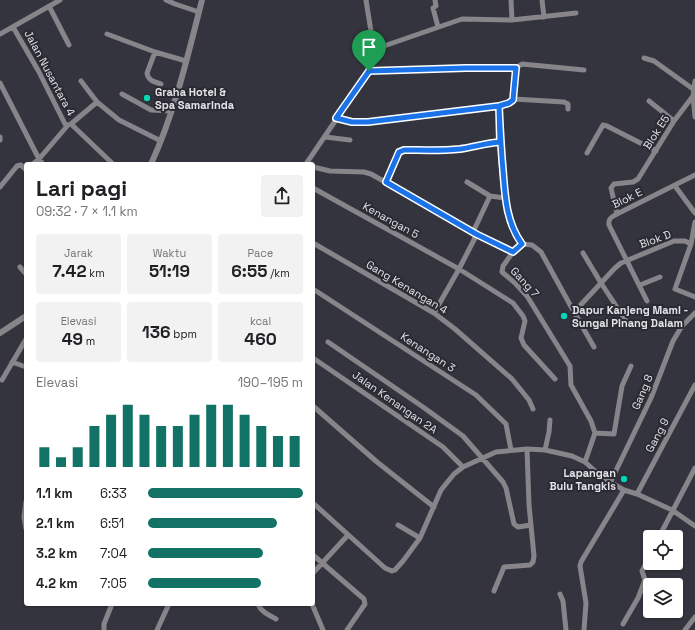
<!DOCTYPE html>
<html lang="id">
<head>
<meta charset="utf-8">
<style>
	body { margin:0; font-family:"Space Grotesk",sans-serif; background:#f2f2f2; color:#202124; height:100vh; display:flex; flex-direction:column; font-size:15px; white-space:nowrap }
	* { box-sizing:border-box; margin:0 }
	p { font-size:13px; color:#757577 }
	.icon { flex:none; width:22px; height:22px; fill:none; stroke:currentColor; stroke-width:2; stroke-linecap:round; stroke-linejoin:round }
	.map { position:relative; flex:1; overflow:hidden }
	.sheet { position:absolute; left:24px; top:162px; width:291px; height:444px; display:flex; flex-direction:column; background:#fff; border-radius:4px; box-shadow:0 1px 3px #0004 }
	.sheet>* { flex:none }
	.tools { position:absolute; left:643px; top:530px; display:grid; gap:8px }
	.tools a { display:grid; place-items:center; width:40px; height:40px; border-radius:4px; background:#fff; box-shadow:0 1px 3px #0004; font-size:20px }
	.pin { position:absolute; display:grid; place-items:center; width:34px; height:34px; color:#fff; margin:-41px -17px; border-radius:50% 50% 50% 0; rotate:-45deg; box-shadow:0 0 4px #0007 }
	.pin .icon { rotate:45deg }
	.round { display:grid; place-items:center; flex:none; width:42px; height:42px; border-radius:4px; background:#f2f2f2 }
	.summary { display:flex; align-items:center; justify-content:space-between; height:68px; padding:0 12px }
	h1 { font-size:22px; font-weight:600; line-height:30px }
	.metrics { display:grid; grid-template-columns:repeat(3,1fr); gap:6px; height:68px; padding:4px 12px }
	.metrics div { display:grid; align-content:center; border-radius:4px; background:#f2f2f2; text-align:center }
	.metrics b { font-size:17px; font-weight:600 }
	.metrics small { font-size:11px; font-weight:400 }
	.metrics p { font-size:11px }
	.chart { height:112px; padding:8px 12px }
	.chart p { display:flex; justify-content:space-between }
	.chart svg { width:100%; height:72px; margin-top:4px; stroke:#137266; stroke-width:6 }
	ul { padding:0 12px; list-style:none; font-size:13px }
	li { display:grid; grid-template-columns:64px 48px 1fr; align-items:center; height:30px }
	li i { height:10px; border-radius:5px; background:#137266 }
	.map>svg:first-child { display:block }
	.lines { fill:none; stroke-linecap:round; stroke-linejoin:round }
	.minor { stroke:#87858a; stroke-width:5 }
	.tertiary { stroke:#87858a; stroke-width:6 }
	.route-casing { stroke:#fff; stroke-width:8 }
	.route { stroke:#1a73e8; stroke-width:5 }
	.poi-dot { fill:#03d5b6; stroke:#2a2a33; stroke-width:1.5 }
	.labels { text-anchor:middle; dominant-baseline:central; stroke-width:4; stroke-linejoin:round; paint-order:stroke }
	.street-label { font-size:11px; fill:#e2e2e8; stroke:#2a2a33 }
	.poi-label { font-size:11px; font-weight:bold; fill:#e2e2e8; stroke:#2a2a33; text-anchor:start }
</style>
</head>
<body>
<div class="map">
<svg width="695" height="630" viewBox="0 0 695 630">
	<rect width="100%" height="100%" fill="#34343e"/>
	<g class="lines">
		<path class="minor" d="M166,0l9,4 24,8
			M366,0l7,44 5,7
			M435,0l1,6 -3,2 5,19
			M511,0l1,20
			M542,0l2,17
			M49,6l20,39
			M13,27l26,45 26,52 3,1 3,-1
			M0,34l60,-34
			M107,34l48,18 31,9
			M155,52l-8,21c1,8 8,9 14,11
			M644,58l10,3 39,28
			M369,71l97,-4 50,1 6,-4 62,6
			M81,81l16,21 22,18 42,21
			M695,81l-2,15 2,21
			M0,83l39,76 4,5
			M122,94l29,16 20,1
			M514,99l50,3 4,2v5
			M649,101l25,20
			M499,106c1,38 0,107 23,138
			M336,118l16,4h16l131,-16 10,-3 5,-4 2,-31
			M71,124l42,40
			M71,124l26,-22
			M0,137v3
			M325,137l25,3
			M587,153l16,-28 4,1 49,25
			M33,164l6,-5 29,-34
			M306,164l63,-93 9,-20 6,-5 78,-27 50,1 64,-7
			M313,167l17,4 34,1 7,2 106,60 36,18 9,-8
			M467,182l23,14
			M386,183l13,-31 4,-2c19,0 38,1 57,-1 14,-2 26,-6 40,-8
			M675,186l20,27
			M0,187l17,-21 4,-1 5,5
			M313,188l146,81 54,34 10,13 2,5 -4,17 3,7 31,34
			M617,214l-6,-26 3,-4 19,-2 5,-3 36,-58 19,-25
			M695,222l-4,22 -16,45 20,8
			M473,232l17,-36 15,2
			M313,243l121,70 21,16 57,50 17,21 4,9
			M522,244l10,1 9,7 33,60 41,-44 6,-5 53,-22h11l6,3
			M513,252l-10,14 -1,6 13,11 12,13 43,70 1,19 20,36 4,12
			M583,253l18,30 27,41
			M20,267l6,7
			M640,285l20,-8
			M313,289l163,106 30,29 5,26
			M647,301l-38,-76c-1,-7 3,-8 8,-11l78,-39
			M574,312l20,35
			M434,313l25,-44 18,-35
			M328,342l95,65 40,29 40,46 3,6 8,36 4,3 13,-2
			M313,358l130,89 20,20
			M12,362l14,5
			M2,380l24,-41
			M313,406l64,56 57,45
			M595,433l19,1 8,-48 9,-20
			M545,450l4,-18 1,-12
			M585,462l10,-29
			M610,483l41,-85 22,-57 9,-15 13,-13
			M637,494l58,-109
			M26,501l-2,16 2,12
			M313,503l72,65 7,3 3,-1 8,-9 17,-23 21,-48 13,-16 9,-7 33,-15 31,-3 18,1 27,6 13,6 19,17 20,11 13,4 35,16 23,16
			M398,525l22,13
			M659,537l36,-69
			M313,555l51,44 1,5 -18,26
			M313,573l35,-38
			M494,591l10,-24 26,-2 3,-3 1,-6 -5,-51 -2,-56
			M560,594l3,7 3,29
			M258,604c3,8 11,11 18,15
			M312,604l11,26
			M623,624l15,-26 7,-18 -3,-9 8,-16
			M104,630v-6l8,-20
			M157,630l12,-26
			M584,630l2,-27 -6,-37 1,-4 43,-72
			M685,630l10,-13"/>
		<path class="tertiary" d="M151,164c24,-52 37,-109 51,-164
			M0,333l26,-17"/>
	</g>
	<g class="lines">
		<g class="route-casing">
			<path id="route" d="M369,71l97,-3h50l-3,32 -4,3 -10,3c1,21 2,43 4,64 2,26 3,52 19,74l-9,8 -37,-18 -90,-52 13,-30 5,-2c18,0 37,1 56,-1 14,-2 26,-6 40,-7l-1,-36 -131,16h-16l-16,-4 33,-47"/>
		</g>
		<use href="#route" class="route"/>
	</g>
	<g class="poi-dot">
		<circle cx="147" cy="98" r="4"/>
		<circle cx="564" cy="316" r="4"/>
		<circle cx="624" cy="479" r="4"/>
	</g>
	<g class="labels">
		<g class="street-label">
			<text transform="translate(50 73) rotate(62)">Jalan Nusantara 4</text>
			<text transform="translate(656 132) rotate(-57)">Blok E5</text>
			<text transform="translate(627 198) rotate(-26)">Blok E</text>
			<text transform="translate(391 220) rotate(29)">Kenangan 5</text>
			<text transform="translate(655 239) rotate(-20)">Blok D</text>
			<text transform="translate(525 282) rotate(48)">Gang 7</text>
			<text transform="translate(407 287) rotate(31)">Gang Kenangan 4</text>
			<text transform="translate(428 352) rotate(33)">Kenangan 3</text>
			<text transform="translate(642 392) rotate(-67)">Gang 8</text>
			<text transform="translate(395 402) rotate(35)">Jalan Kenangan 2A</text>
			<text transform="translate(657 435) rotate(-62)">Gang 9</text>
		</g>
		<g class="poi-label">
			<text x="155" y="92">Graha Hotel &amp;<tspan x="155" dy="13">Spa Samarinda</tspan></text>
			<text x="572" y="310">Dapur Kanjeng Mami -<tspan x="572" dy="13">Sungai Pinang Dalam</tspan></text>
			<text x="616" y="473" text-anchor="end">Lapangan<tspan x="616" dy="13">Bulu Tangkis</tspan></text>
		</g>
	</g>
</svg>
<div class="tools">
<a><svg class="icon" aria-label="locate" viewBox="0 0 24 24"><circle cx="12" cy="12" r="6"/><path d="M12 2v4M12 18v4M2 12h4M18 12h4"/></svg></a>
<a><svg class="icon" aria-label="layers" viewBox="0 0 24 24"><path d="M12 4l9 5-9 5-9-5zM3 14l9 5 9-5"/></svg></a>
</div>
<div class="pin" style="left:369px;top:71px;background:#1e9e55"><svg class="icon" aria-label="arrive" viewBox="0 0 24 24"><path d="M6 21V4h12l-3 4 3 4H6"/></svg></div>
<section class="sheet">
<div class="summary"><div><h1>Lari pagi</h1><p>09:32 · 7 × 1.1 km</p></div><a class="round"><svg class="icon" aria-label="share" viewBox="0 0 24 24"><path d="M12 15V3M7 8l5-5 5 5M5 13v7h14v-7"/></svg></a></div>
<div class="metrics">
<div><p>Jarak</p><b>7.42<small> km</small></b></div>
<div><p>Waktu</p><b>51:19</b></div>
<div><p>Pace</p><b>6:55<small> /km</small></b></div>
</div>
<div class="metrics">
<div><p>Elevasi</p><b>49<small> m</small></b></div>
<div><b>136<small> bpm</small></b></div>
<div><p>kcal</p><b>460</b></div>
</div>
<div class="chart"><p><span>Elevasi</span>190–195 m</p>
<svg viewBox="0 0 160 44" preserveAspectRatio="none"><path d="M5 44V32M15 44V38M25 44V32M35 44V19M45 44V12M55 44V6M65 44V12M75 44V19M85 44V19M95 44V12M105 44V6M115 44V6M125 44V12M135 44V19M145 44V25M155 44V25"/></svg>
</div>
<ul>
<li><b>1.1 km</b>6:33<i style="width:100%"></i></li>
<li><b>2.1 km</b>6:51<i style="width:83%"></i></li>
<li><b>3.2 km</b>7:04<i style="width:74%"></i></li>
<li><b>4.2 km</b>7:05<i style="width:73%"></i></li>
</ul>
</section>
</div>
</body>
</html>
